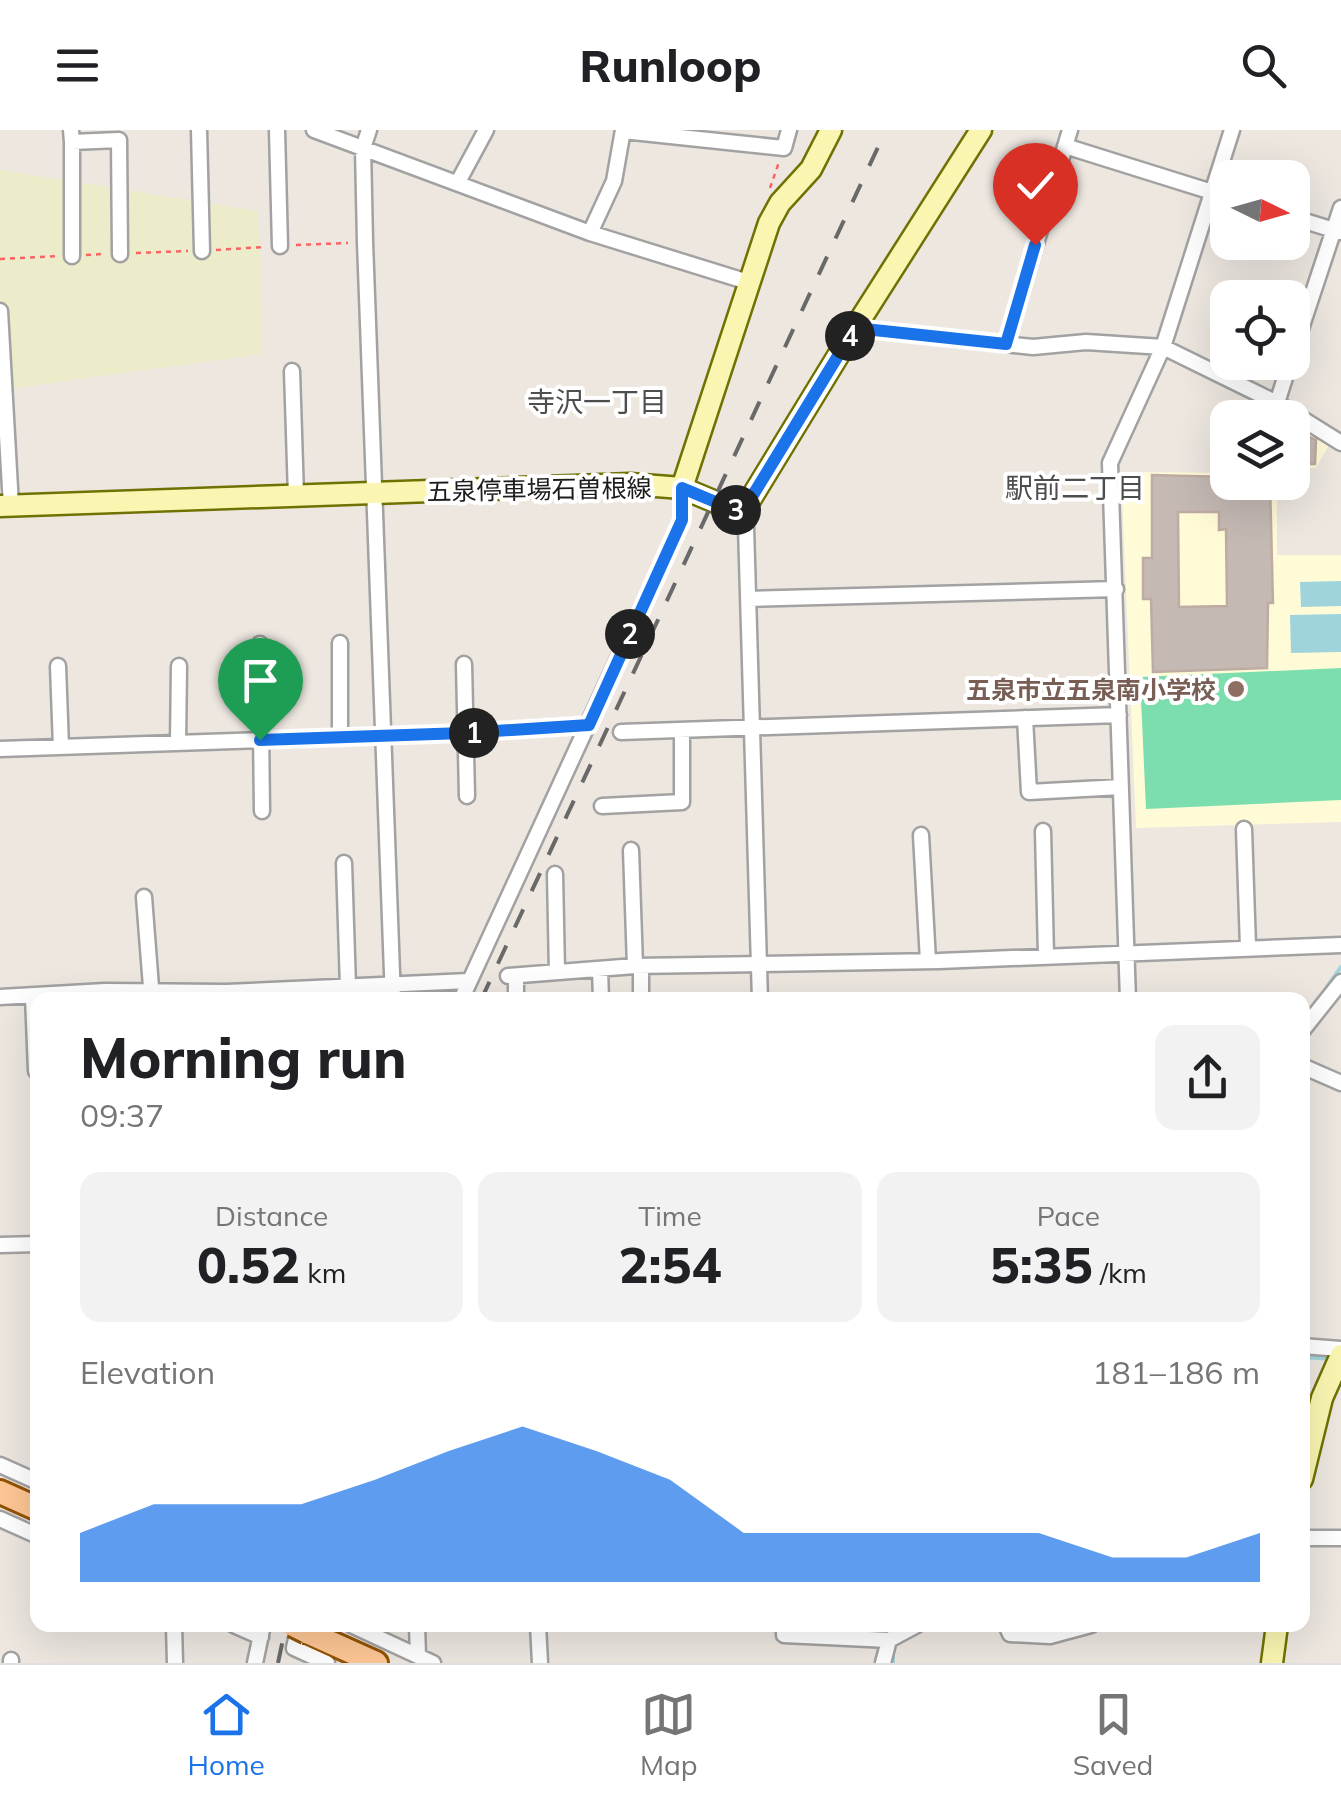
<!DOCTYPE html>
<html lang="en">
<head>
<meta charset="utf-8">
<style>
	body { margin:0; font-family:Mulish,"Noto Sans JP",sans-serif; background:#f2f2f2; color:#202124; height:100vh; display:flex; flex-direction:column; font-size:38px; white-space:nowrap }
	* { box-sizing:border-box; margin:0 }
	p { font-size:32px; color:#757577 }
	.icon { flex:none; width:55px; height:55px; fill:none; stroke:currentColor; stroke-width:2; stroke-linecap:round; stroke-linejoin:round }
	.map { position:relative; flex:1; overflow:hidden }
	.side { position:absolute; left:30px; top:862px; width:1280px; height:640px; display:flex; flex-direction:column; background:#fff; border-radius:20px; box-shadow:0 10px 40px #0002 }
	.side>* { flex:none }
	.needle { width:65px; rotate:95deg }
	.buttons { position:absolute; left:1210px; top:30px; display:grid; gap:20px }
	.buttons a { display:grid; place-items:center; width:100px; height:100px; border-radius:20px; background:#fff; box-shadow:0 10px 40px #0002; font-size:50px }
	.pin { position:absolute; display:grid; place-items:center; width:85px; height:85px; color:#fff; margin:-102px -42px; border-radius:50% 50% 50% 0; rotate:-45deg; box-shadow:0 0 10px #0007 }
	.pin .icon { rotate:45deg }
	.km { position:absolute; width:50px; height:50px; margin:-25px; border-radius:50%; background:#222; color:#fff; font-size:28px; line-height:50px; text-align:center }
	.round { display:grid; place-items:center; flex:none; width:105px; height:105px; border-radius:20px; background:#f2f2f2 }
	.headline { display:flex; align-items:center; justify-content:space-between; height:170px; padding:0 50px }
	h1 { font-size:55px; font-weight:800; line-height:75px }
	.figures { display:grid; grid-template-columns:repeat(3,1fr); gap:15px; height:170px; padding:10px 50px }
	.figures div { display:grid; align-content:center; border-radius:20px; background:#f2f2f2; text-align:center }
	.figures b { font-size:50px; font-weight:800 }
	.figures small { font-size:28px; font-weight:400 }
	.figures p { font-size:28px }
	.chart { height:280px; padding:20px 50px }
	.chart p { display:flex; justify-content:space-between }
	.chart svg { width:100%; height:180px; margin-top:10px; fill:#1a73e8; opacity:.7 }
	header { display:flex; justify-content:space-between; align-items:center; height:130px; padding:0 50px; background:#fff; font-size:45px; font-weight:800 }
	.tab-bar { display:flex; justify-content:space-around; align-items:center; height:140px; border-top:2px solid #e0e0e0; background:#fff; font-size:28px; color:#757577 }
	.tab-bar a { display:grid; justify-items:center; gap:5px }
	.tab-bar .on { color:#1a73e8 }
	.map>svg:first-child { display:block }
	.education { fill:#fffbd7 }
	.farmland { fill:#edecca }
	.pitch { fill:#7cdeae }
	.water { fill:#9fd4dc }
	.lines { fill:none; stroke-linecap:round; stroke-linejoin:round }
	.stream { stroke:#9fd4dc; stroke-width:4 }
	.building { fill:#c4b9b3; stroke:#beaca2; stroke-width:2.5; fill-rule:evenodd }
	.street-casing { stroke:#a2a2a2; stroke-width:19 }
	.secondary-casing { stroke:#707103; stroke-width:25 }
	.primary-casing { stroke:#925300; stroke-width:28 }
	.path { stroke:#fb6363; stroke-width:2.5; stroke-dasharray:5 5; stroke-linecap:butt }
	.street { stroke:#fff; stroke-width:14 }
	.secondary { stroke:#faf6b1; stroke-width:20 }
	.primary { stroke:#fdc695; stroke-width:22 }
	.rail { stroke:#696969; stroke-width:4; stroke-dasharray:20 20; stroke-linecap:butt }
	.primary-bridge-casing { stroke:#925300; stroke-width:28; stroke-linecap:butt }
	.primary-bridge { stroke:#fdc695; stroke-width:22 }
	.route-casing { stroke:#fff; stroke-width:20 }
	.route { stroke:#1a73e8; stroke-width:12 }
	.education-dot { fill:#8d6e63; stroke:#fff; stroke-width:4 }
	.labels { text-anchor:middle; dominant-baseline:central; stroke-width:8; stroke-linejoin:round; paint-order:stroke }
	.street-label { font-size:25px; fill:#1b1b1b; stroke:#fff }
	.education-label { font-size:25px; font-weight:bold; fill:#785e54; stroke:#fff; text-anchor:end }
	.neighbourhood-label { font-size:28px; fill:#4e4e4e; stroke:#fff }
</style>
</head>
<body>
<header><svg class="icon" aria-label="menu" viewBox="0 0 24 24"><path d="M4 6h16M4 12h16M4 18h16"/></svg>Runloop<svg class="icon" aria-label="search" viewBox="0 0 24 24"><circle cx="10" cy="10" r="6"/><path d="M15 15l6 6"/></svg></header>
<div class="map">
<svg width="1341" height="1533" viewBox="0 0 1341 1533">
	<rect width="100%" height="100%" fill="#ede7e0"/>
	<path class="education" d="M1293,297h6l30,18 -13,23h-13l1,21 -27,2v64h64v267l-205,6 -15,-356 106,1 1,9h64z"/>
	<path class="farmland" d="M0,40l258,41 4,143 -262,36z"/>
	<path class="pitch" d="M1341,538v132l-195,9 -6,-132z"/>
	<path class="water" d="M1341,451v25l-40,1 -1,-25z
		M1341,484v38l-50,1 -1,-38z"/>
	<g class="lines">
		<path class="stream" d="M1318,870l23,-33
			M1302,1227l31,2
			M893,1533v-15"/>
	</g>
	<path class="building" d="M1292,299l24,11 -1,24h-23z
		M1152,345l76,2v5h42l3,121h-5l-1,65 -114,4 -2,-73h-8v-41h9zM1178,382h41v18l7,-1 1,77 -48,1z"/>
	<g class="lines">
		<g class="street-casing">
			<path id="street" d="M71,0l1,12 47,-2 1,114
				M199,0l3,121
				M277,0l3,116
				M314,0l276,103 158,49
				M369,0l-6,18 2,94 28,758
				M623,1l161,17 5,-18
				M1065,16l163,51
				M458,52l28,-52
				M1292,87l48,15
				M590,103l24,-52 9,-51
				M72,126v-114
				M0,181l11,195
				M855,198l178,19 53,-5 77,5 114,56 64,40
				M1006,214l64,-214
				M1292,226l49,-148
				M292,241l4,125
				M1277,273l13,-41
				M742,383l4,14 14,473
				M748,469l368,-10
				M260,514l2,167
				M464,534l3,132
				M58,536l3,81
				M1025,588l4,74 92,-5
				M621,602l498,-17
				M340,607v-94
				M178,613l1,-77
				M0,619l464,-16 125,-8
				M602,676l80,-4v-71
				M1244,699l4,118
				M1043,701l3,125
				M921,705l7,126
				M631,720l4,116
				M344,733l4,124
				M555,744l2,98
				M144,767l8,103
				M641,836v34
				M600,839l1,31
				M508,846l127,-10 304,-5 402,-16
				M516,846v24
				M33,866l3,75
				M0,867l105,-6 121,1 243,-11
				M461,870l221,-480v-32
				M1128,870l-18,-537 53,-116 69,-217
				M1302,901l39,-49
				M1302,936l39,17
				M0,1115l38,-1
				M1302,1216l39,3
				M0,1335l38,17
				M0,1389l38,17
				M1302,1408h39
				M174,1495l1,38
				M234,1495l27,12
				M299,1495l-5,23 33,15
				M351,1495l82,38
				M417,1495l1,31
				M538,1495l2,38
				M784,1495v10l105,5 28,-15
				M1006,1495l4,9 40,2 41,-11
				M11,1533v-3
				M255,1533l8,-38
				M883,1533l6,-23"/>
		</g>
		<g class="secondary-casing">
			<path id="secondary" d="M682,358l87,-265 11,-20 31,-34 20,-39
				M0,376l630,-22 52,4 60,25 113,-185 126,-198
				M1302,1349l20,-81 19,-43
				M1272,1533l5,-38"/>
		</g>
		<g class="primary-casing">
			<path id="primary" d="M0,1362l38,17
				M307,1502l69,31"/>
		</g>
		<path class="path" d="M770,58l9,-26
			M296,115l52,-2
			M216,120l47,-3
			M136,123l52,-2
			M86,125l17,-1
			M0,129l58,-3"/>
		<use href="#street" class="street"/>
		<use href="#secondary" class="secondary"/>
		<use href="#primary" class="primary"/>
		<path class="rail" d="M481,870l405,-870
			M278,1533l8,-38"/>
		<g class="primary-bridge-casing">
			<path id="primary-bridge" d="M293,1495l14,7"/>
		</g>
		<use href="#primary-bridge" class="primary-bridge"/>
	</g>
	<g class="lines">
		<g class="route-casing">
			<path id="route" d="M260,610l204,-7 125,-8 93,-205v-32l60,25 113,-185 151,16 29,-99"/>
		</g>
		<use href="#route" class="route"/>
	</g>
	<circle class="education-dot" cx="1236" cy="559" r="10"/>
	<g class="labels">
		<g class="street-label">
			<text transform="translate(539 359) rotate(-1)">五泉停車場石曽根線</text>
		</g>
		<g class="education-label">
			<text x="1216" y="559">五泉市立五泉南小学校</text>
		</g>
		<g class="neighbourhood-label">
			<text x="597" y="271">寺沢一丁目</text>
			<text x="1075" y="357">駅前二丁目</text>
		</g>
	</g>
</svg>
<div class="buttons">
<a><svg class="needle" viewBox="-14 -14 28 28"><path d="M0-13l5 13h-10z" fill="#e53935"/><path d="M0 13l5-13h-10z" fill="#757577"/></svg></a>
<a><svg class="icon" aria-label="locate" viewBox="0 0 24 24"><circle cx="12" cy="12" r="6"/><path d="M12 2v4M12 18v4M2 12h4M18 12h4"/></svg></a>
<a><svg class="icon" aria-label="layers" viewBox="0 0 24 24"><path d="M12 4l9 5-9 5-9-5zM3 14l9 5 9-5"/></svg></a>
</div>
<div class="pin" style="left:260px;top:610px;background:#1e9e55"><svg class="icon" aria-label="arrive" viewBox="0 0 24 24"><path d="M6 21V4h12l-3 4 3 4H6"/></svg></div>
<div class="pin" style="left:1035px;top:115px;background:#d93025"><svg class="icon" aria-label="check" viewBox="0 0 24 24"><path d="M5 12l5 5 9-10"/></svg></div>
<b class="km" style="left:474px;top:603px">1</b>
<b class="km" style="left:630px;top:504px">2</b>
<b class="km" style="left:736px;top:380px">3</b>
<b class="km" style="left:850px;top:206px">4</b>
<section class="side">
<div class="headline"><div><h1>Morning run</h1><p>09:37</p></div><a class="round"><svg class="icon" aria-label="share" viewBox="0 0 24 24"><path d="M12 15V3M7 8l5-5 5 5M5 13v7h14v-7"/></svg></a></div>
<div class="figures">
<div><p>Distance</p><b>0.52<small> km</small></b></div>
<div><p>Time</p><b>2:54</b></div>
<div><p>Pace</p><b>5:35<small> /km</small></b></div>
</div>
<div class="chart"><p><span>Elevation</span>181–186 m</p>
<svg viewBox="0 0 160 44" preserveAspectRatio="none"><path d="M0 44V32L10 25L20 25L30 25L40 19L50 12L60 6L70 12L80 19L90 32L100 32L110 32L120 32L130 32L140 38L150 38L160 32V44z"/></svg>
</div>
</section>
</div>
<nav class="tab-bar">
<a class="on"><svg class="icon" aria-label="home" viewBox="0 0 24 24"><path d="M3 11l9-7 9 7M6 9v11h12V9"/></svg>Home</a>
<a><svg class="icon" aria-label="map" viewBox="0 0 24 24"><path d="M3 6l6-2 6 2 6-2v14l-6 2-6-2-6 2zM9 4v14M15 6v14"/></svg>Map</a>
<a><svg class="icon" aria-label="saved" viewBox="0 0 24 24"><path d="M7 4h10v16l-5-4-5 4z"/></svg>Saved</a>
</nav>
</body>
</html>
